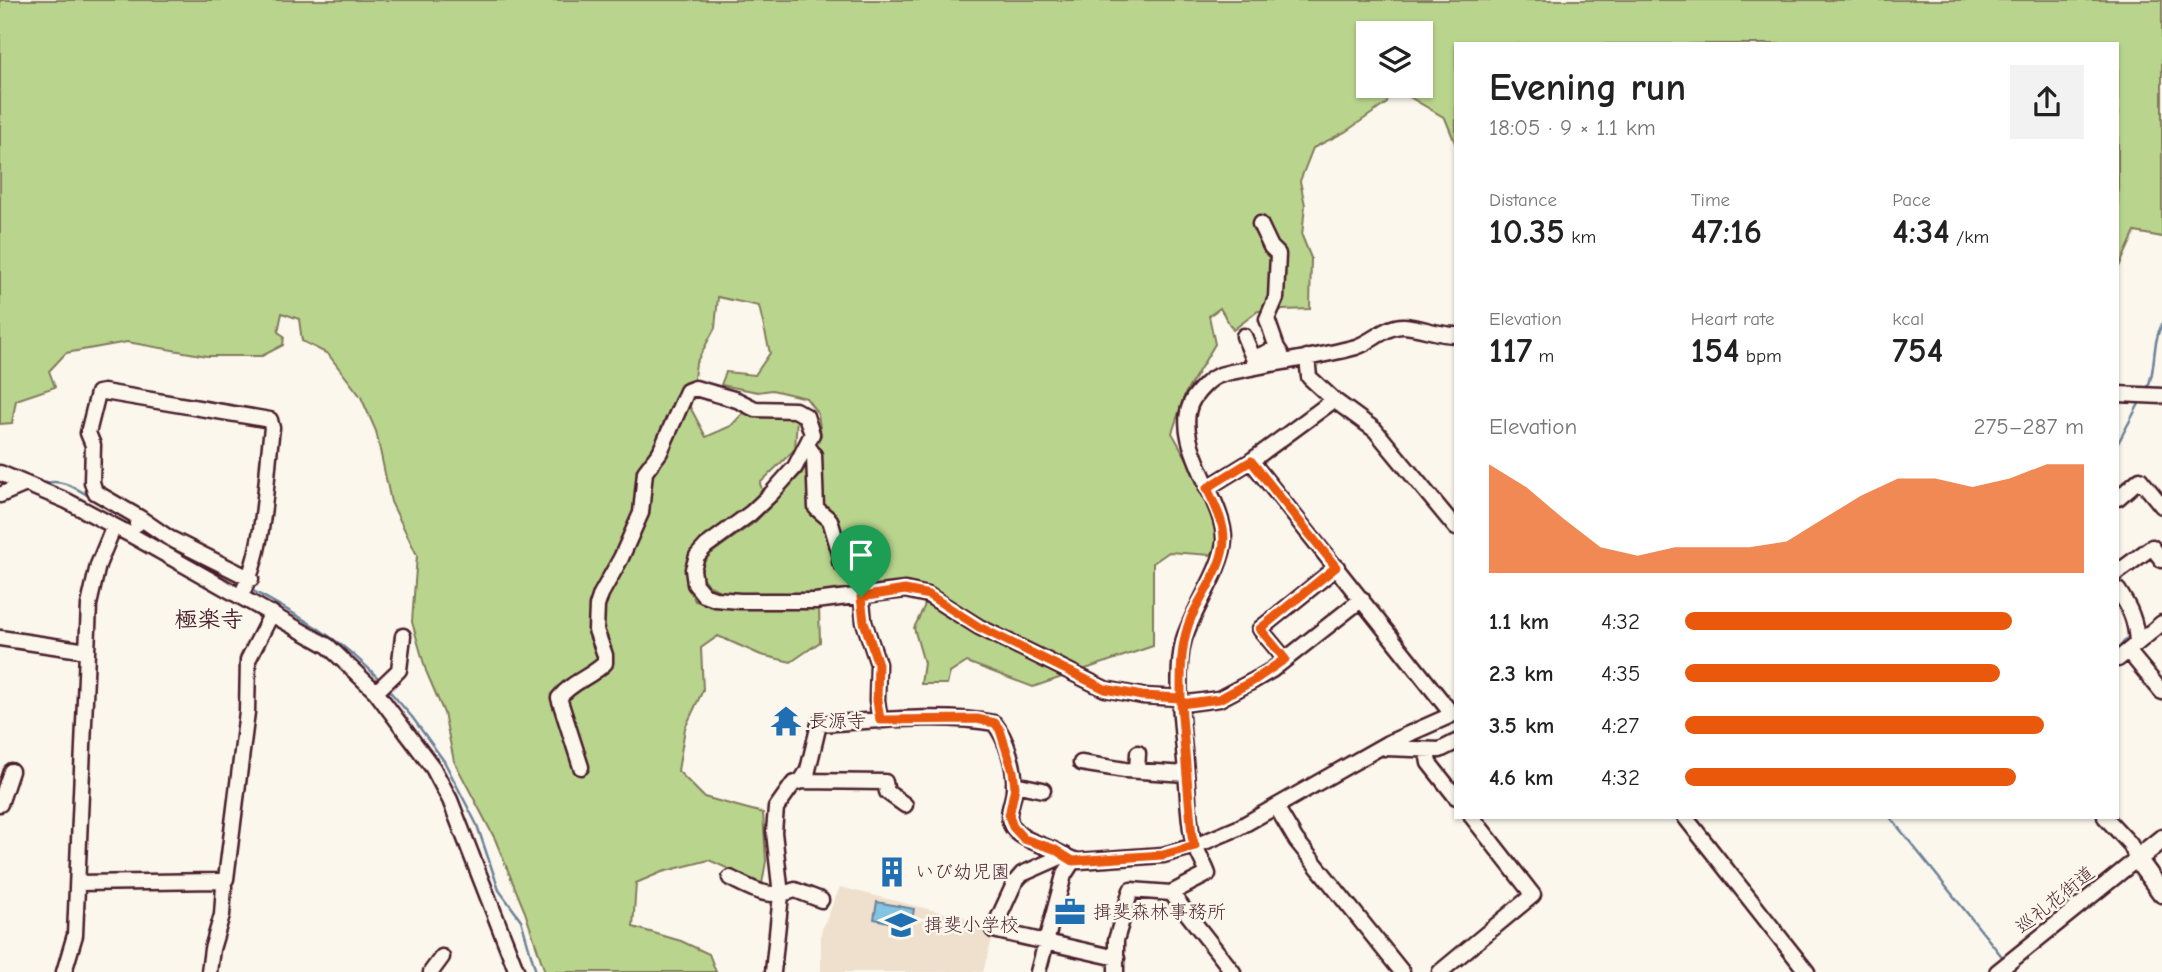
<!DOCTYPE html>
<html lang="en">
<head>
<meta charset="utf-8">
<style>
	body { margin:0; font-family:"Comic Neue","Klee One",sans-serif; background:#f2f2f2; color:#222; height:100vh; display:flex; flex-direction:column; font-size:26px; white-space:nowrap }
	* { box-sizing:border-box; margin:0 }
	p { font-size:23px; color:#767676 }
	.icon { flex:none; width:38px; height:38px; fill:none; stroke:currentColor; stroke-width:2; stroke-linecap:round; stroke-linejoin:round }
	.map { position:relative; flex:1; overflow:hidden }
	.details { position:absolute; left:1454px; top:42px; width:665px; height:777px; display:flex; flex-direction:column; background:#fff; border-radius:0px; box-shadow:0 2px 5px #0004 }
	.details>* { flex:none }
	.fabs { position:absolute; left:1356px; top:21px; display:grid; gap:14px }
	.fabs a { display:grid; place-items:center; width:77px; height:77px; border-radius:0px; background:#fff; box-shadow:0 2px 5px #0004; font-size:35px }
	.pin { position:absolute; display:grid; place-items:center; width:60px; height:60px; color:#fff; margin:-72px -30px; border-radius:50% 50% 50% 0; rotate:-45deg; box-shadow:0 0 7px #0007 }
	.pin .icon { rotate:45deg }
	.round { display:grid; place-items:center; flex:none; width:74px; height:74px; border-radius:0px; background:#f2f2f2 }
	.summary { display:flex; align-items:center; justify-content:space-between; height:119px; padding:0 35px }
	h1 { font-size:38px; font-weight:700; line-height:52px }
	.stats { display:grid; grid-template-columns:repeat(3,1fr); gap:10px; height:119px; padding:7px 35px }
	.stats div { display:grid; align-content:center }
	.stats b { font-size:35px; font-weight:700 }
	.stats small { font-size:19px; font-weight:400 }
	.stats p { font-size:19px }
	.chart { height:196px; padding:14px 35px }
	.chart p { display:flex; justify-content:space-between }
	.chart svg { width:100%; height:126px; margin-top:7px; fill:#ea580c; opacity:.7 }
	ul { padding:0 35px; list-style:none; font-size:23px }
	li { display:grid; grid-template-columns:112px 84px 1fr; align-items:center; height:52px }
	li i { height:18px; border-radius:9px; background:#ea580c }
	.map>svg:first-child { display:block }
	.built { fill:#eee0cc }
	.green { fill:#b9d58d; stroke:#827a5c; stroke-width:2 }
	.water { fill:#83c4e4; stroke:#6c829a; stroke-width:2 }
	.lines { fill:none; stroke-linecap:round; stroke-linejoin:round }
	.stream { stroke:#6c829a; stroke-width:2.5 }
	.minor-casing { stroke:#4a1f2b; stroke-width:19 }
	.major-casing { stroke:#4a1f2b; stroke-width:23 }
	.minor { stroke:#fbf7ec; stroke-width:14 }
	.major { stroke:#fbf7ec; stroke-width:18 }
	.route-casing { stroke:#fff; stroke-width:14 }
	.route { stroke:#ea580c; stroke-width:9 }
	.labels { text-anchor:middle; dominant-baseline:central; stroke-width:5; stroke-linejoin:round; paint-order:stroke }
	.poi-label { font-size:19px; fill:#4a1f2b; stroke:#fbf7ec; text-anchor:start }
	.street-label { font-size:19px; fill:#4a1f2b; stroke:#fbf7ec }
	.quarter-label { font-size:23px; font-weight:bold; fill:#4a1f2b; stroke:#fbf7ec }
</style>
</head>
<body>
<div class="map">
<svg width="2162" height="972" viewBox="0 0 2162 972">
	<rect width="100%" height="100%" fill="#fbf7ec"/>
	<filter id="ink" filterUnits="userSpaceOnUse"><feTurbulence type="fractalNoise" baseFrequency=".0143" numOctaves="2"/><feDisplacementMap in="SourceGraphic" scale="14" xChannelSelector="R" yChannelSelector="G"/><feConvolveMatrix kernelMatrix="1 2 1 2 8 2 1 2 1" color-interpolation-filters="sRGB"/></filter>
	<g filter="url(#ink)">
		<path class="built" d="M840,887l124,31 30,14 -11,40h-162v-40z"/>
		<path class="green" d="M0,0h2162v237l-27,-5 -17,37v-225h-662v101l-11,-27 -54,-32h30v-53h-53v53h23l-4,17 -42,29 -32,16 -13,33 5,24 -3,31 9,22 -1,51 -52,2 -25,19 -13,-22 -11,8 6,28 -30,50 -13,39 16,28 32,77 -9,17 -42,-3 -16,11v83l-120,41 -66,-25 -17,11 -3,11h-26l3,-21 -10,-35 10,-21 4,-18 -25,-6 -87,14h-76l-20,-6 -12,-6 -6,-8 -1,-10 8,-12 46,-33 47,-49 19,-38 -3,-21 -12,-16 -34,-8 -14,2 -37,-7 5,-13 29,3 15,-22 -11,-47 -41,-9 -3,31 -19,35 -6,44 16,30 25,-11 14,-15 52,6 -2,32 -35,34 3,11c-13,10 -26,21 -39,31 -31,24 -47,34 -29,76l36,5 88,2 1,34 -29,20 -30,-7 -43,-19 -17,12 2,42 -18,38 -7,43 26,26 59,16 3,48 -4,23 -53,-24 -47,12 -26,11 -3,44 48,14 28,13 7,18h-171l-20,-60 -30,-73 -41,-78 -10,-48 -18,-42 -14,-49 5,-67 -26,-53 -15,-71 -15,-34 -33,-43 -26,-13 -3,-22 -17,-6 -4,19 6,4 -1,9 -21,11h-55l-80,-14 -61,11 -17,18 6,16 -39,13 -4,23 -12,1z"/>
		<path class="water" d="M877,902l37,7 -3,18 -37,-8z"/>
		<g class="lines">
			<path class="stream" d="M2146,391c11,-21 5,-46 16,-67
				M2118,443l23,-43
				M42,484c20,-7 35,5 52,15
				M99,503l34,19
				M212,567l27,16
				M248,588c50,28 92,49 132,92
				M2118,649l10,-12 1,-10
				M386,687l26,30 32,44 33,64 22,65 22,30 15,52
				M1890,817l114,142
				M2148,857l14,19"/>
			<g class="minor-casing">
				<path id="minor" d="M1260,224l11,23 7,7 -2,44 -9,21 10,29
					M1244,336l10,24v7
					M1307,357l2,20 25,23 41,30 81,98
					M1254,358l23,-10 4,6
					M2118,394l44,2
					M807,445l7,10 2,53 14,12 11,37 -1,5 15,14 6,16 3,30 14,42 -1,36 3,21
					M1251,461l201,253
					M0,473l67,28 64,34 197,111 48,46 57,76 17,32 67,172
					M1207,488l44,-27 83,-61
					M0,495l26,-11
					M2118,498l22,-19 22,27
					M140,518l-45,-26 -3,-10 1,-37 -5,-12 10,-40 6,-1 166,28 2,8c-7,52 -6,121 -31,167
					M137,524l3,-6 29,20 82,41
					M2118,572l34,-25 10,13
					M2118,590c12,18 18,31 19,53
					M0,638l87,13
					M2128,651l34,41
					M1285,659l-25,-30 77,-62
					M2118,659l44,-36
					M376,692l23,-22 4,-34
					M1181,704l38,-5 34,-18 19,-11 90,-71
					M1385,748l55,2 16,-8
					M1427,752l2,11 27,34
					M1081,763l44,7 61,4
					M581,767l-22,-69c12,-16 32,-21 46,-35v-8l-9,-25 1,-24 4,-12 20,-36 20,-45 4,-41 15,-20 27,-61 8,-3 42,12 18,9 40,1 11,6 6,18 -17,33 -24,27 -20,19 -45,33 -9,10 -4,13 2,15 9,11 11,4 25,2h75l90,-11 23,5 51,32 126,62 37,7 39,2
					M1137,771l1,-18
					M801,781l84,1 2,10 18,13
					M1014,784l29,6
					M0,804l11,-33
					M1277,808l19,32 106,132
					M1685,817l122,155
					M1065,855l-43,19 -7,8 -22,48 124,28
					M730,878c24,12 39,22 65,12l26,10
					M78,883l141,-2 5,5 -2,29 -10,34 -3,23
					M222,883l4,-4 21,-167 1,-52 24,-47
					M1171,893l62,79
					M64,972l11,-37 14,-330 9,-40 16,-39
					M431,972l11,-15
					M773,972l8,-77 -7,-63 2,-24 17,-24 8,-3 7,-11 11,-46c53,-3 124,-11 175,-1 13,16 22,46 20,66 0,9 -5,19 -5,27 1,20 25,26 40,32 10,3 20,12 30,13l84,-6 32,-9 43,-18 148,-84 70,-31
					M1038,972l26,-97 9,-14
					M1116,972v-32l15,-50 40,3 37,-19c-4,-12 -15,-28 -16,-39 -4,-21 -4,-43 -6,-64 -3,-37 -12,-97 -2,-132 9,-29 39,-72 40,-98 2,-40 -55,-102 -31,-142 6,-9 17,-21 27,-24 9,-3 18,-4 26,-6 37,-8 74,-12 110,-22 16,-5 31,-22 48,-21 17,1 34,9 52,9
					M1440,972l93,-77 -61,-78
					M1997,972l140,-113 -7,-15 -25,-27"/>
			</g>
			<g class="major-casing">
				<path id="major" d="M2162,839l-25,20 25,34"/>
			</g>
			<use href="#minor" class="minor"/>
			<use href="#major" class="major"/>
		</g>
	</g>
	<g class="lines" filter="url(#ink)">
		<g class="route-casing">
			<path id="route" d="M1251,461l85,106 -76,62 25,30 -32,22 -34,18 -38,5 11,133 3,9 -32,9 -90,6 -19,-12 -30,-10 -11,-12 -4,-11 6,-29 -2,-16 -13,-41 -5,-7 -18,-4 -97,1 -3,-20 1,-36 -14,-42 -3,-25 44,-7 24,5 50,32 126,62 37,7 39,2c0,-27 -1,-54 10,-80 11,-24 33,-52 33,-79 0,-18 -10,-35 -17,-51z"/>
		</g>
		<use href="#route" class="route"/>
	</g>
	<defs>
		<g id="temple-bare" transform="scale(2.415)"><path d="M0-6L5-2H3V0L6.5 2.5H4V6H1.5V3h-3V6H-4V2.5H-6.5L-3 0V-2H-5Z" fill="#1f6fb2" stroke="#fbf7ec" stroke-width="2.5" paint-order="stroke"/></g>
		<g id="building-bare" transform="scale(2.415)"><path d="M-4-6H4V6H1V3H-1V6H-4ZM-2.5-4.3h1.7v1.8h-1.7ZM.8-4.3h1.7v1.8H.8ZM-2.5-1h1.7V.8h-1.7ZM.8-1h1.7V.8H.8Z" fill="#1f6fb2" stroke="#fbf7ec" stroke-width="2.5" paint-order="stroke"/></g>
		<g id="office-bare" transform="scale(2.415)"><path d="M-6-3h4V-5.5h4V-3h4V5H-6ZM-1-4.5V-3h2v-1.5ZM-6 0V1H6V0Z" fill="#1f6fb2" stroke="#fbf7ec" stroke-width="2.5" paint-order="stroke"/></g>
		<g id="school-bare" transform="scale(2.415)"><path d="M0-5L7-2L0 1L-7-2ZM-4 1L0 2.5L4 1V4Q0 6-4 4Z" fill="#1f6fb2" stroke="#fbf7ec" stroke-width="2.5" paint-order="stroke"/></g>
	</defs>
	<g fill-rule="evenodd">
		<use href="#temple-bare" x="786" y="721"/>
		<use href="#building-bare" x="892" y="872"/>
		<use href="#office-bare" x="1070" y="912"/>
		<use href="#school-bare" x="901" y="925"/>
	</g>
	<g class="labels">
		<g class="poi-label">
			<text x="809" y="721">長源寺</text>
			<text x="915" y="872">いび幼児園</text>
			<text x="1093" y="912">揖斐森林事務所</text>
			<text x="924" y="925">揖斐小学校</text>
		</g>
		<g class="street-label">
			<text transform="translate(2055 900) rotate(-39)">巡礼花街道</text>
		</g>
		<g class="quarter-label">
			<text x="209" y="619">極楽寺</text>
		</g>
	</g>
</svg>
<div class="fabs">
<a><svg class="icon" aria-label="layers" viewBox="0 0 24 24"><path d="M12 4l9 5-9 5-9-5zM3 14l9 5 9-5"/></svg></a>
</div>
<div class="pin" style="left:861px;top:597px;background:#1e9e55"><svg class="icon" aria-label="arrive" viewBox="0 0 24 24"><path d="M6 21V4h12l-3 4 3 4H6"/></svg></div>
<section class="details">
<div class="summary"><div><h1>Evening run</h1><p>18:05 · 9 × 1.1 km</p></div><a class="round"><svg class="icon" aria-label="share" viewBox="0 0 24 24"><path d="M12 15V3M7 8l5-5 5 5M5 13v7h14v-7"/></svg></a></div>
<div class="stats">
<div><p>Distance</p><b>10.35<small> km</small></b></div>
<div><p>Time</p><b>47:16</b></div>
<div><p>Pace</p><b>4:34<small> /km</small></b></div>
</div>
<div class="stats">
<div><p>Elevation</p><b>117<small> m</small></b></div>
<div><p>Heart rate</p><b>154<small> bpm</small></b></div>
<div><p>kcal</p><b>754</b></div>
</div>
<div class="chart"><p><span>Elevation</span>275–287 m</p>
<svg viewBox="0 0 160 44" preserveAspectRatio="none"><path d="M0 44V6L10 14L20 25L30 35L40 38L50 35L60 35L70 35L80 33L90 25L100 17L110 11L120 11L130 14L140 11L150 6L160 6V44z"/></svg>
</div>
<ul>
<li><b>1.1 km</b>4:32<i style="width:82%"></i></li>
<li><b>2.3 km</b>4:35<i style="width:79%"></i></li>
<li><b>3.5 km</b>4:27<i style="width:90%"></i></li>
<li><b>4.6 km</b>4:32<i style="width:83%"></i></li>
</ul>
</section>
</div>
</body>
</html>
